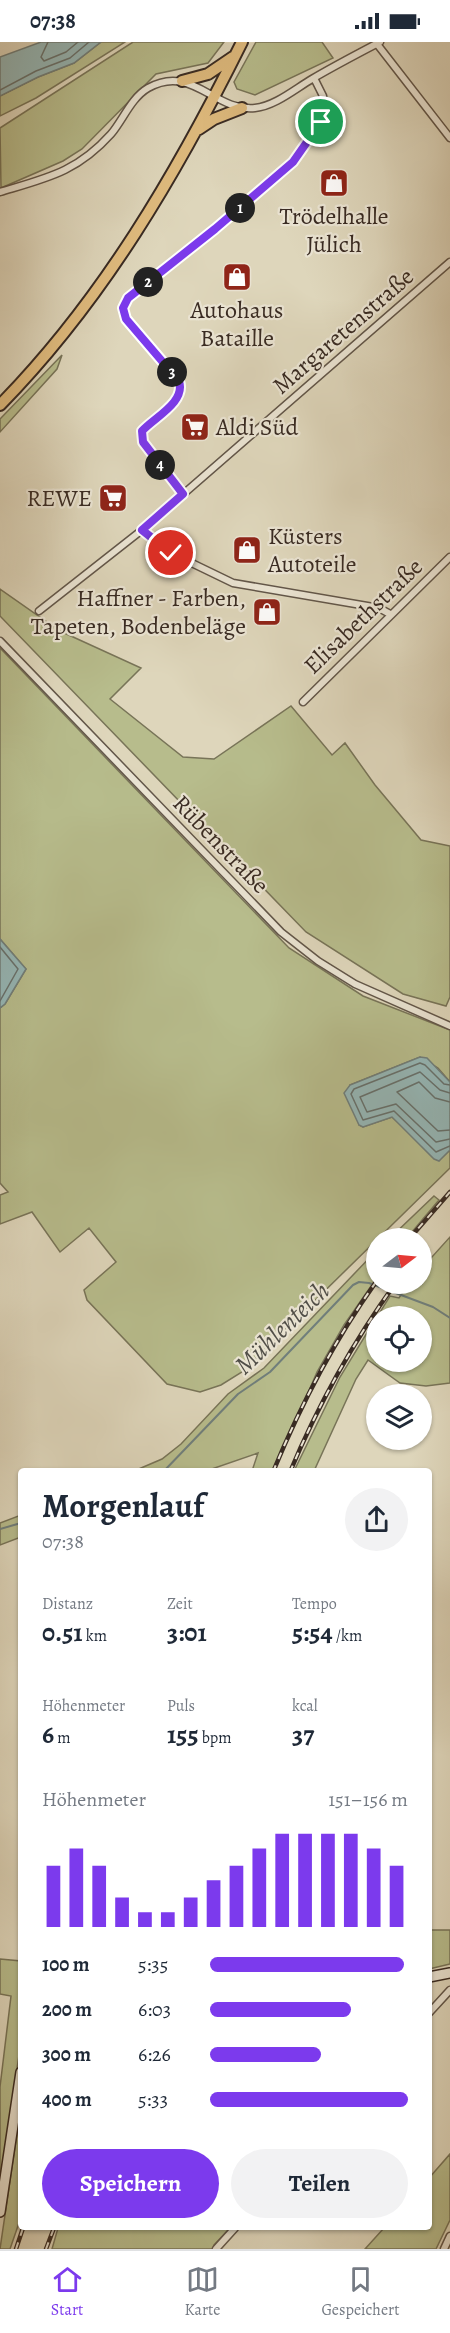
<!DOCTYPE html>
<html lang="de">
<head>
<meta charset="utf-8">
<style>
	body { margin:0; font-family:Alegreya,serif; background:#f2f2f3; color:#1f2937; height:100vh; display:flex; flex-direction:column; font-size:22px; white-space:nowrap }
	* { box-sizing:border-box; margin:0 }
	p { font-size:20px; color:#747a83 }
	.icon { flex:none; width:33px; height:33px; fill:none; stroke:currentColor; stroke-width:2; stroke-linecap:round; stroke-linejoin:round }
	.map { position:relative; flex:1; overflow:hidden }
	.drawer { position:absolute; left:18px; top:1426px; width:414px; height:762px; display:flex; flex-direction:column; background:#fff; border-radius:6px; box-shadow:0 2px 4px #0004 }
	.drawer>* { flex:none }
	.needle { width:39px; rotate:74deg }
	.tools { position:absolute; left:366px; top:1186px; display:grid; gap:12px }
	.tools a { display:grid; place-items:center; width:66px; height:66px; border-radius:50%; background:#fff; box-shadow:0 2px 4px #0004; font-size:30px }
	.pin { position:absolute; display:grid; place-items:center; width:51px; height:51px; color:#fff; margin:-26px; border:3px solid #fff; border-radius:50%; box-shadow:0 2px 6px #0007 }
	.km { position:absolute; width:30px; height:30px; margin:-15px; border-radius:50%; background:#222; color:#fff; font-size:16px; line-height:30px; text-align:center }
	.round { display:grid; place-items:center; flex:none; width:63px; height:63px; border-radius:32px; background:#f2f2f3 }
	.summary { display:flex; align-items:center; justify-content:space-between; height:102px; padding:0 24px }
	h1 { font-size:33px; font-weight:700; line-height:45px }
	.stats { display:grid; grid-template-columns:repeat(3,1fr); gap:9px; height:102px; padding:6px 24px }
	.stats div { display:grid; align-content:center }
	.stats b { font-size:26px; font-weight:700 }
	.stats small { font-size:16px; font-weight:400 }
	.stats p { font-size:16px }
	.chart { height:168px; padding:12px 24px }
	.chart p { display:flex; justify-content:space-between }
	.chart svg { width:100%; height:108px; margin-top:6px; stroke:#7c3aed; stroke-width:6 }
	.button { display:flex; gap:12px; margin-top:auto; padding:12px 24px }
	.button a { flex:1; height:69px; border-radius:36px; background:#7c3aed; color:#fff; font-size:24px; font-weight:700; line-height:69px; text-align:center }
	.button a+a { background:#f2f2f3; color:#1f2937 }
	ul { padding:0 24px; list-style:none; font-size:20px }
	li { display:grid; grid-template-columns:96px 72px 1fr; align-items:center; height:45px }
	li i { height:15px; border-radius:8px; background:#7c3aed }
	.status { display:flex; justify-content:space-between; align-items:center; height:42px; padding:0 30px; background:#fff; direction:ltr }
	.status svg { height:16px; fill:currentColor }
	.menu { display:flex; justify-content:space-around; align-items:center; height:84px; border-top:2px solid #e0e1e3; background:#fff; font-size:16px; color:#747a83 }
	.menu a { display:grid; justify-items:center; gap:3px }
	.menu .selected { color:#7c3aed }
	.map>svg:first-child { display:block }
	.green { fill:#b7bc8c; stroke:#787458; stroke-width:1.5 }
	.water { fill:#95b7b7; stroke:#707f7c; stroke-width:1.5 }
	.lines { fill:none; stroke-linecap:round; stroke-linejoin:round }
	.shore { stroke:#67716d; stroke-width:1.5 }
	.stream { stroke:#707f7c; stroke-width:2 }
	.minor-casing { stroke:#625649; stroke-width:9 }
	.secondary-casing { stroke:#392b23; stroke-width:12 }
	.primary-casing { stroke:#392b23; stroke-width:14 }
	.minor { stroke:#eae4d3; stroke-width:6 }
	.secondary { stroke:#eae4d3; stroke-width:9 }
	.primary { stroke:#dfbb7e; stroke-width:10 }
	.rail-casing { stroke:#392b23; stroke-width:4.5 }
	.rail { stroke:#eae4d3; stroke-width:2; stroke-dasharray:7; stroke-linecap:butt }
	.route-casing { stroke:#fff; stroke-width:12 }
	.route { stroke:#7c3aed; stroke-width:8 }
	.labels { text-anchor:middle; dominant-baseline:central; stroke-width:4.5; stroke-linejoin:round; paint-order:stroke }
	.poi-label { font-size:24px; fill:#392b23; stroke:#eae4d3 }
	.street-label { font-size:24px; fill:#392b23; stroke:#eae4d3 }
	.water-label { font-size:26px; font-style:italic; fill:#504e48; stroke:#eae4d3 }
</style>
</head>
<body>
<div class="status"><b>07:38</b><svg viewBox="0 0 49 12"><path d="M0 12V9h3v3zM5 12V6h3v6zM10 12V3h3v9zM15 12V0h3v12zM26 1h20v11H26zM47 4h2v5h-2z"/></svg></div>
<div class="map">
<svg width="450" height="2207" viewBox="0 0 450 2207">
	<rect width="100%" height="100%" fill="#ded6bb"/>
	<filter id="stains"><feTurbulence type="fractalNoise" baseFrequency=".00333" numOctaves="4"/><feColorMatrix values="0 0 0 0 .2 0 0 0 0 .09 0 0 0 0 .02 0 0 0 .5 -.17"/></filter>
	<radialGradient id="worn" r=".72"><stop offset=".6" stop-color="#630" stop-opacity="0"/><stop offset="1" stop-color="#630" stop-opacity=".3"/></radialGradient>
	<path class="green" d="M101,0h24l-89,56 -36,18v-20l38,-19 36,-14z
		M133,0h91l-16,21 -52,11 -74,75 -19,12 -62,27 -1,-60z
		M256,0h66l11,16 -78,37 -18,-6 -3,-7z
		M62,313l-5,14 -57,63v-13z
		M0,547l60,42 81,37 -31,31 73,58 31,2 77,-53 41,49 13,-12 30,42 46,55 29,6v151l-4,9 -43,-12 -97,-62 -306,-316z
		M0,606l289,300 74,48 87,34v52l-12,-14 -18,-11 -70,28 9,40 4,2 29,-10 47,43 11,-10v18l-208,204 -21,13 -21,7 -33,-8 -80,-84 -3,-10 32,-28 -27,-34 -29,24 -28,-40 -32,12v-29l8,-3 -8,-9v-175l5,-4 21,-35 -26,-30z
		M434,1154l5,4 -33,39h-17z
		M450,1195v146l-24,3 -26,-3 -32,-23 -12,19 -42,92h-20l46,-94 36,-59v44h46v-45h-45l13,-21 9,2 9,-14h14v-16z
		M376,1209v28l-32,46 -27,47 -43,99h-22l6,-18 -52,18h-72l28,-12 19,-15 47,-50 36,-26z
		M21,1473v22l-21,8v-22z
		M429,1888h21v34l-21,5z
		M0,1917l21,2v81l-21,139v-94l11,-91 -11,-2z
		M21,2064v111l-11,32h-10z
		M450,2112v66l-14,29h-71l19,-21h45v-50z
		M58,2186h172l-16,17 1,4h-163z"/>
	<path class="water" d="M41,0h60l-27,21 -36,14 -38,19v-39z
		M0,897l26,30 -21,35 -5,4z
		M420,1015l7,1 23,24v68l-11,11 -5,-2 -42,-42 -29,10 -4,-2 -15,-32 6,-8z"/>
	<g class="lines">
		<path class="shore" d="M48,0l-7,15 3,4 22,-9 12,-10
			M0,48l36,-19 34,-13 19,-16
			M0,905l18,22 -18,32
			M450,1043l-6,-1 -19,-19 -5,-2 -66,26 -3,5 12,26 31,-9 42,41 14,-6
			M450,1051l-10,-3 -20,-18 -60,25 7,15 29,-8 40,38 14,-3
			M450,1060l-15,-4 -16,-16 -22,10 41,39 12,-1"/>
		<path class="stream" d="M163,1430l75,-78 32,-22 83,-87 6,-3 10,1 64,24 17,11
			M0,1487l21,-6"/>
		<g class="minor-casing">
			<path id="minor" d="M377,2l73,94
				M0,150c47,-14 77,-20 111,-58 12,-14 20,-36 37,-46 44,-25 66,24 107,20 20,-2 40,-19 57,-29 22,-13 45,-25 68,-37
				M183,452l-40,-52 -1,-11c13,-14 44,-29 37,-50l-53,-62 -3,-11 5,-10 87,-69 78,-67 27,-40 3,-26 -9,-18
				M142,488l29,23 62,30 146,25 11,6
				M39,569l103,-81 308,-268
				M0,599l281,291 37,29 37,23 95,42
				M303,660l147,-145
				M429,1971l21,-23
				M216,2207l19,-21
				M444,2207l6,-13"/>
		</g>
		<g class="secondary-casing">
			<path id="secondary" d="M429,1935l21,-4
				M0,2170l21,-140"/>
		</g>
		<g class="primary-casing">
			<path id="primary" d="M182,39l26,-7 25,-17
				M199,87l15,-10 28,-11
				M0,363c103,-105 177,-232 242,-363"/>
		</g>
		<use href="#minor" class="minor"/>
		<use href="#secondary" class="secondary"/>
		<use href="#primary" class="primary"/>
		<g class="rail-casing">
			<path id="rail" d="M409,1197l41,-47
				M273,1430c28,-68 61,-131 103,-190
				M290,1430c28,-67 63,-130 105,-188
				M16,2207l7,-21
				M46,2207l8,-21"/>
		</g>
		<use href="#rail" class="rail"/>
	</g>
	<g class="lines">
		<g class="route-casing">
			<path id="route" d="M171,511l-29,-23 41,-36 -40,-52 -1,-11c13,-14 44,-29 37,-50l-53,-62 -3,-11 5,-10 87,-69 78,-67 28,-40"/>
		</g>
		<use href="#route" class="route"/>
	</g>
	<defs>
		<g id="shop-square" transform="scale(1.5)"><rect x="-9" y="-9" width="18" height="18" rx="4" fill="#8f2418" stroke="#eae4d3"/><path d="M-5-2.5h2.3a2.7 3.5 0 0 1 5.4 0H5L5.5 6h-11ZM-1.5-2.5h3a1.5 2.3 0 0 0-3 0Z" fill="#fff"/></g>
		<g id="supermarket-square" transform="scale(1.5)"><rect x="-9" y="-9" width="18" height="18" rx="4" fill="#8f2418" stroke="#eae4d3"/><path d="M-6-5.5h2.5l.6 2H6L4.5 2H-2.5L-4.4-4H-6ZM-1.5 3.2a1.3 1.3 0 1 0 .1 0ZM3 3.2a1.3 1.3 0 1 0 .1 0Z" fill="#fff"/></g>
	</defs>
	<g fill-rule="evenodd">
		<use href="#shop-square" x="334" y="141"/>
		<use href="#shop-square" x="237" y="235"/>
		<use href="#supermarket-square" x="195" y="385"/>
		<use href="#supermarket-square" x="113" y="456"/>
		<use href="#shop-square" x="247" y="508"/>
		<use href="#shop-square" x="267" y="570"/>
	</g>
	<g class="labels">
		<g class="poi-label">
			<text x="334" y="174">Trödelhalle<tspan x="334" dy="28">Jülich</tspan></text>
			<text x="237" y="268">Autohaus<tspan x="237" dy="28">Bataille</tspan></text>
			<text x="216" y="385" text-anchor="start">Aldi Süd</text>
			<text x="92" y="456" text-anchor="end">REWE</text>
			<text x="268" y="494" text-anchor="start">Küsters<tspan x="268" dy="28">Autoteile</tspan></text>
			<text x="246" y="556" text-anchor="end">Haffner - Farben,<tspan x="246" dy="28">Tapeten, Bodenbeläge</tspan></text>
		</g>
		<g class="street-label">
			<text transform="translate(343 289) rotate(-41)">Margaretenstraße</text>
			<text transform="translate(363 574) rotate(-44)">Elisabethstraße</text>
			<text transform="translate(221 802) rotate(46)">Rübenstraße</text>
		</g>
		<g class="water-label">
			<text transform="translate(282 1286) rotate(-44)">Mühlenteich</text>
		</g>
	</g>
	<rect width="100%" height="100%" filter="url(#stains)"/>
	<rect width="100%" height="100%" fill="url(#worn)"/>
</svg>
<div class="tools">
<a><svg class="needle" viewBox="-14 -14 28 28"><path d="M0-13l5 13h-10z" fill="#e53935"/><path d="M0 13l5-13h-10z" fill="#747a83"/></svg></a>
<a><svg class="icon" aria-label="locate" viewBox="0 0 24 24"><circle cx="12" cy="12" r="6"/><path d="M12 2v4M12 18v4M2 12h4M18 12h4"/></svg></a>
<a><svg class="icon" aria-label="layers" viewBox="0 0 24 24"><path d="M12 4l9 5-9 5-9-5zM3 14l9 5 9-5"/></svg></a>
</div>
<div class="pin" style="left:321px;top:80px;background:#1e9e55"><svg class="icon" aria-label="arrive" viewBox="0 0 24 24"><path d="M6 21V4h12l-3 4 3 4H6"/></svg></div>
<div class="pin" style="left:171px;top:511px;background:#d93025"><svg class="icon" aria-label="check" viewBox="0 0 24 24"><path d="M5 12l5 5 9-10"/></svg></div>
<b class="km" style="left:240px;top:166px">1</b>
<b class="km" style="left:148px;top:240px">2</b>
<b class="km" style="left:172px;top:330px">3</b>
<b class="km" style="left:160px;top:423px">4</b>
<section class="drawer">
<div class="summary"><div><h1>Morgenlauf</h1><p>07:38</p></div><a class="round"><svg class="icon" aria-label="share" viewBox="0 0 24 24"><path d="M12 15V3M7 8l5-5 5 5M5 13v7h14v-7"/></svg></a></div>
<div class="stats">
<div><p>Distanz</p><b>0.51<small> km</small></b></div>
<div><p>Zeit</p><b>3:01</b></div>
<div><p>Tempo</p><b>5:54<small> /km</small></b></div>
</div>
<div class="stats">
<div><p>Höhenmeter</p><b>6<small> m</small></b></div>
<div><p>Puls</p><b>155<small> bpm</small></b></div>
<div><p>kcal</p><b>37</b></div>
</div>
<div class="chart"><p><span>Höhenmeter</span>151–156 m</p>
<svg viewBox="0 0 160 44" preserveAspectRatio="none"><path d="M5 44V19M15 44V12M25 44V19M35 44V32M45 44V38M55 44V38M65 44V32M75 44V25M85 44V19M95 44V12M105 44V6M115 44V6M125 44V6M135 44V6M145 44V12M155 44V19"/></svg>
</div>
<ul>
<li><b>100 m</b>5:35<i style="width:98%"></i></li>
<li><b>200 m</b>6:03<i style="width:71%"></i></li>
<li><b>300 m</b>6:26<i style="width:56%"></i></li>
<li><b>400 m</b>5:33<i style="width:100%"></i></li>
</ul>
<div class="button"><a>Speichern</a><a>Teilen</a></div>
</section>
</div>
<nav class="menu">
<a class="selected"><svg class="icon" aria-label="home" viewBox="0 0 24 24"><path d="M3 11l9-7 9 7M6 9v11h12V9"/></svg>Start</a>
<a><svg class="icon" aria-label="map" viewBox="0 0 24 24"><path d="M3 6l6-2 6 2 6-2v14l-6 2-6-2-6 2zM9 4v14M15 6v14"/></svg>Karte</a>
<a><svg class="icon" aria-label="saved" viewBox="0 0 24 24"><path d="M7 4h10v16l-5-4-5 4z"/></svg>Gespeichert</a>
</nav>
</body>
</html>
